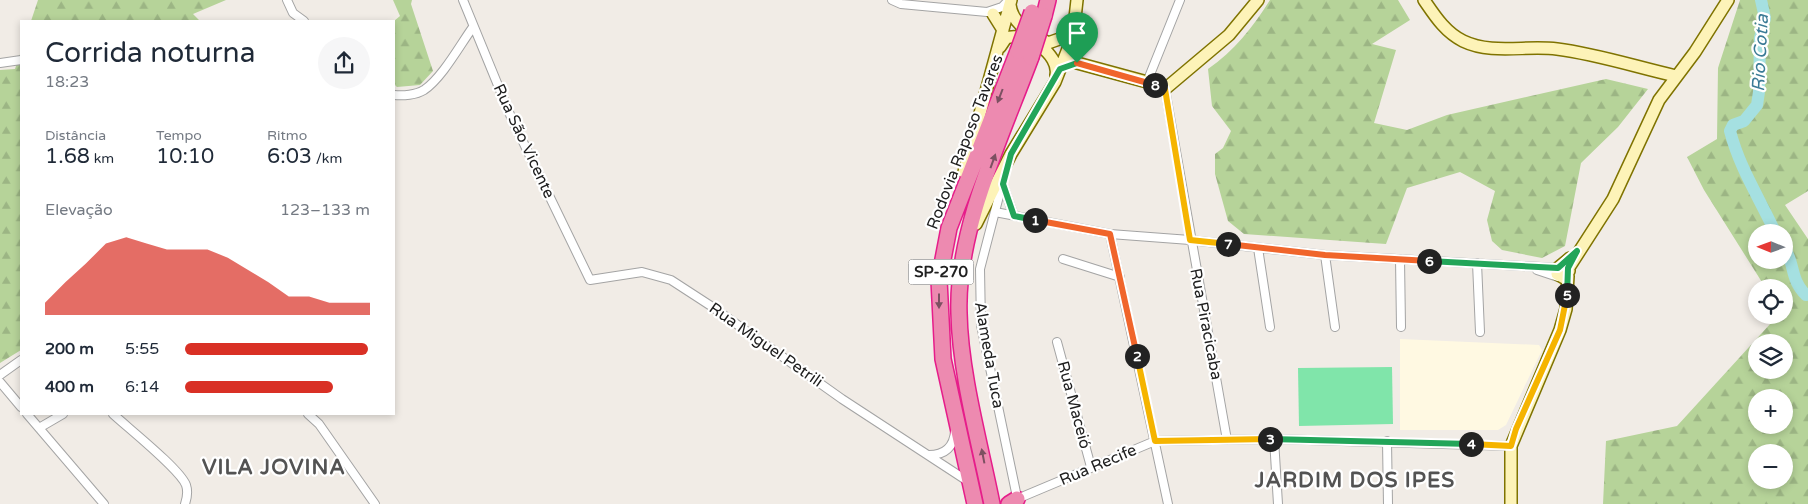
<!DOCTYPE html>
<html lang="pt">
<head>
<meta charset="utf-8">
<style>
	body { margin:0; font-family:"Varela Round",sans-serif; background:#f6f6f7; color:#1f2937; height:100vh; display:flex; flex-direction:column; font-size:19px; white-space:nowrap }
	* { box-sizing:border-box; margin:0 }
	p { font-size:16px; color:#747a83 }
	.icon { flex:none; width:28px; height:28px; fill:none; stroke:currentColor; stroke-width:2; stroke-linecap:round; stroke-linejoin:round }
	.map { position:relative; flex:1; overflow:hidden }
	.panel { position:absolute; left:20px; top:20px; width:375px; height:395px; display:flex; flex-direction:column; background:#fff; border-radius:0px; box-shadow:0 2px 8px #0003 }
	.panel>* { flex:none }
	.needle { width:32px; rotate:271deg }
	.tools { position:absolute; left:1748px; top:224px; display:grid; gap:10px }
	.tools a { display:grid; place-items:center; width:45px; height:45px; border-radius:50%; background:#fff; box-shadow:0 2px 8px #0003; font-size:25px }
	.pin { position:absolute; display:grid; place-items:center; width:42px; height:42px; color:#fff; margin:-51px -21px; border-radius:50% 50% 50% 0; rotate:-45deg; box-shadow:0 0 5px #0007 }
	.pin .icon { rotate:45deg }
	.km { position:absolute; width:25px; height:25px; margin:-12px; border-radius:50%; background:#222; color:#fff; font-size:14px; line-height:25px; text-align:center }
	.round { display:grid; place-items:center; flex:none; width:52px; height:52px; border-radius:26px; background:#f6f6f7 }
	.overview { display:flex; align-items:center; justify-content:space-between; height:85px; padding:0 25px }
	h1 { font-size:28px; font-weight:600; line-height:38px }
	.metrics { display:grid; grid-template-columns:repeat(3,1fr); gap:8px; height:85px; padding:5px 25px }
	.metrics div { display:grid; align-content:center }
	.metrics b { font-size:21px; font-weight:600 }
	.metrics small { font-size:14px; font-weight:400 }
	.metrics p { font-size:14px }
	.chart { height:140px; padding:10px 25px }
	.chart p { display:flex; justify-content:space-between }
	.chart svg { width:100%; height:90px; margin-top:5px; fill:#d93025; opacity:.7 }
	ul { padding:0 25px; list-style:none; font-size:16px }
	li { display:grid; grid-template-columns:80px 60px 1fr; align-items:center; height:38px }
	li i { height:12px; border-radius:6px; background:#d93025 }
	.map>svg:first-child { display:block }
	.education { fill:#fff9e2 }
	.forest { fill:url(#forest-firs); fill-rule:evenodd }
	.pitch { fill:#80e5aa }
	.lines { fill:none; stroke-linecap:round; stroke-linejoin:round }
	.river { stroke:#a5e0e1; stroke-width:12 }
	.street-casing { stroke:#a4a4a4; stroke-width:10 }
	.secondary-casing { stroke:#7f7300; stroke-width:14 }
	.highway-casing { stroke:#e61d8a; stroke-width:18 }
	.street { stroke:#fff; stroke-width:8 }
	.secondary { stroke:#fdf3b8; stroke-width:11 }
	.highway { stroke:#ed8ab0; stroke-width:15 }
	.highway-bridge-casing { stroke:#e61d8a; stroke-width:18; stroke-linecap:butt }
	.highway-bridge { stroke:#ed8ab0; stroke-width:15 }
	.oneway { fill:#7c5061 }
	.split-1-casing { stroke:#fff; stroke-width:10 }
	.split-2-casing { stroke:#fff; stroke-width:10 }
	.split-3-casing { stroke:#fff; stroke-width:10 }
	.split-4-casing { stroke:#fff; stroke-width:10 }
	.split-5-casing { stroke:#fff; stroke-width:10 }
	.split-6-casing { stroke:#fff; stroke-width:10 }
	.split-7-casing { stroke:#fff; stroke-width:10 }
	.split-8-casing { stroke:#fff; stroke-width:10 }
	.split-9-casing { stroke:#fff; stroke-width:10 }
	.split-1 { stroke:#22a559; stroke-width:6 }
	.split-2 { stroke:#f0652b; stroke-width:6 }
	.split-3 { stroke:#f5b400; stroke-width:6 }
	.split-4 { stroke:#22a559; stroke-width:6 }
	.split-5 { stroke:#f5b400; stroke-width:6 }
	.split-6 { stroke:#22a559; stroke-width:6 }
	.split-7 { stroke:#f0652b; stroke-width:6 }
	.split-8 { stroke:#f5b400; stroke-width:6 }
	.split-9 { stroke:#f0652b; stroke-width:6 }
	.labels { text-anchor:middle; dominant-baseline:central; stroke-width:4.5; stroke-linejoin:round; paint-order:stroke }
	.shield { fill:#fff; stroke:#636363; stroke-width:1 }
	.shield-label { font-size:15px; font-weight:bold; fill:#202020 }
	.street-label { font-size:16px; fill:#202020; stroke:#fff }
	.water-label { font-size:18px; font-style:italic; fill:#3b7b96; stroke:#fff }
	.district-label { font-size:21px; font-weight:bold; letter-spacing:1px; fill:#535353; stroke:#fff }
</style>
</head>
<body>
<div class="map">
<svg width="1808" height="504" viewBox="0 0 1808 504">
	<defs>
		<pattern id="forest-firs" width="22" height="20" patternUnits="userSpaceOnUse" patternTransform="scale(1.25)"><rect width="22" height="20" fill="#b6d399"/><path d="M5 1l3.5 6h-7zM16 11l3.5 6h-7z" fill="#9cb584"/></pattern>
	</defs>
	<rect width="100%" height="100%" fill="#f1ece6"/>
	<path class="education" d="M1400,339l139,6 3,5 -36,75 -8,5h-98z"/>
	<path class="forest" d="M38,0h188l-33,14 7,7h-169z
		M393,0h19l-1,4 22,67 -13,14 -23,2 -3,-3v-63l6,-5z
		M1270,0h128l12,20 -38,24 24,6 -22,73 33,7 40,-15 159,-36 42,10 -30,38 -37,36 -16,83 -23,12 -40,-8 -10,-9 -5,-21 8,-29 -35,-19 -53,16 -21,56 -142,-10 -16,-13 -13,-47v-20l8,-6 8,-17 -19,-25 -4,-37c26,-18 45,-42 62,-69z
		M1740,0h68v191l-23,14 23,34v265h-205l3,-63 71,-15 94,-103 -1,-8h14v-27l-19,-1 -61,-97 -17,-33 30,-18 1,-71zM1784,232v28h-28v-28zM1784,342v28h-28v-28zM1756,398h28v27h-28zM1784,452v28h-28v-28z
		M21,51v299l-21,13v-293l15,-1z"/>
	<path class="pitch" d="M1392,367l1,57 -94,2 -1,-58z"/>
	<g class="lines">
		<path class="river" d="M1761,0l4,18 -5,20 -1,54 -2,13 -13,16 -11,4 -3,6c10,38 29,66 45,101
			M1784,247c11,16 6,33 22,48l2,-1"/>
		<g class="street-casing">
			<path id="street" d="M287,0l6,13 11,8
				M463,0l48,117 79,163 52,-8 29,8 40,26 131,93 127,83
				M892,0l9,4 86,8 15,-5 7,-7
				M0,63l21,-3
				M1147,82l33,-82
				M1165,89l62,351
				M394,95c9,1 22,0 30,-5 18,-12 36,-45 49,-63
				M1005,173l-25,96 1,56 37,177
				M1003,185l11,31
				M995,212l115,22 80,6 135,15 233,13
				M1110,234l58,270
				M1258,248l12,79
				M1325,255l10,72
				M1063,259l57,18
				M1400,259l1,68
				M1477,263l3,69
				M1537,270l21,7
				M1057,342l34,125
				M0,375l21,-15
				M0,382l21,25
				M27,414l77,90
				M113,414c15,14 67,55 73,71 2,6 1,13 -1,19
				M308,414l11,10 56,80
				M39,428l24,-14
				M1274,439l4,65
				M1387,441l1,63
				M929,455c16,0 25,-8 26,-24
				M1017,499l138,-58 119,-2 237,7"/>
		</g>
		<g class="secondary-casing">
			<path id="secondary" d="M1424,0c11,16 21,32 39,41 29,14 63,4 94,8 40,5 79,18 119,27
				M1010,5c3,21 22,28 38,38l17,-6 9,-10
				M993,14l10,16
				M1000,47l6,-9c20,-7 54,16 50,37
				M1068,51l9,12 70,19 18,7 64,-54 29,-35
				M964,172l47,-172
				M976,224l35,-70 44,-72 18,-46 4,-36
				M1568,269l45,-70 46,-99 36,-48 33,-52
				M1569,271l-5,7 -7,-4 1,-6 12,-10
				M1511,504v-58l49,-116 6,-21 2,-33"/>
		</g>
		<g class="highway-casing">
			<path id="highway" d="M1044,16l4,-16
				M975,504l-32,-145 -4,-79 10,-52 69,-177
				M992,504c-12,-60 -32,-131 -33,-191 -3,-83 43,-178 72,-256
				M1009,504l8,-5"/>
		</g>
		<use href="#street" class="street"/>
		<use href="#secondary" class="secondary"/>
		<use href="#highway" class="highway"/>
		<g class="highway-bridge-casing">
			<path id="highway-bridge" d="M1018,51l14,-39
				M1031,57l13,-41"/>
		</g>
		<use href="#highway-bridge" class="highway-bridge"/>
	</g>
	<defs><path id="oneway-solid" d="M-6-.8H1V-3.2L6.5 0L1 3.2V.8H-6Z" transform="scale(1.25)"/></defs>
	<g class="oneway">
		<use href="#oneway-solid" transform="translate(1000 96) rotate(111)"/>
		<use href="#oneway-solid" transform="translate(993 161) rotate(-70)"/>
		<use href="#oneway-solid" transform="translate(939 301) rotate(90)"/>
		<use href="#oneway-solid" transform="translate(983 456) rotate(-101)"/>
	</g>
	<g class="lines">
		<g class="split-1-casing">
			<path id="split-1" d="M1035,220l-21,-4 -11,-32 8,-30 49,-85 17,-6"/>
		</g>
		<g class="split-2-casing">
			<path id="split-2" d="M1035,220l75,14 27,122"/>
		</g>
		<g class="split-3-casing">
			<path id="split-3" d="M1137,356l18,85 115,-2"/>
		</g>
		<g class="split-4-casing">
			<path id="split-4" d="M1270,439l201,5"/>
		</g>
		<g class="split-5-casing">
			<path id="split-5" d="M1471,444l40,2 5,-17 44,-99 7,-35"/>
		</g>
		<g class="split-6-casing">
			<path id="split-6" d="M1429,261l129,7 19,-17 -9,17 -1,27"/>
		</g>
		<g class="split-7-casing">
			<path id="split-7" d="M1228,244l97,11 104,6"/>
		</g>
		<g class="split-8-casing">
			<path id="split-8" d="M1155,85l10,4 25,151 38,4"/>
		</g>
		<g class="split-9-casing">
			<path id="split-9" d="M1077,63l78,22"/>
		</g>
		<use href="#split-1" class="split-1"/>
		<use href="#split-2" class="split-2"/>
		<use href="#split-3" class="split-3"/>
		<use href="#split-4" class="split-4"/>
		<use href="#split-5" class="split-5"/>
		<use href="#split-6" class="split-6"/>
		<use href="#split-7" class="split-7"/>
		<use href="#split-8" class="split-8"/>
		<use href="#split-9" class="split-9"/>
	</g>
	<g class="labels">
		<rect class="shield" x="908.5" y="259.5" width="65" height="25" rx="4"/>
		<g class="shield-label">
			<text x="941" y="272">SP-270</text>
		</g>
		<g class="street-label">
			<text transform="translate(524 141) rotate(65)">Rua São Vicente</text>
			<text transform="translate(965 142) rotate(-69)">Rodovia Raposo Tavares</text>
			<text transform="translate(1206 324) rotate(79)">Rua Piracicaba</text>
			<text transform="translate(766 345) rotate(35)">Rua Miguel Petrili</text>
			<text transform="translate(989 355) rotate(80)">Alameda Tuca</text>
			<text transform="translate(1074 405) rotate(75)">Rua Maceió</text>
			<text transform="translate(1098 465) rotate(-23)">Rua Recife</text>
		</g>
		<g class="water-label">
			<text transform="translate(1760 53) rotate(-87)">Rio Cotia</text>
		</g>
		<g class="district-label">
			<text x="274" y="467">VILA JOVINA</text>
			<text x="1355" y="480">JARDIM DOS IPES</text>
		</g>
	</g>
</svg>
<div class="tools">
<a><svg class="needle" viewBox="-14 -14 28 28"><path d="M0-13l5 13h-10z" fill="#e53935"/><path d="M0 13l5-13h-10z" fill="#747a83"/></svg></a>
<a><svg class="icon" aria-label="locate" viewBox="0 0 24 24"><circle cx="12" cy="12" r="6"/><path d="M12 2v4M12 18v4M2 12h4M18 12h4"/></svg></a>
<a><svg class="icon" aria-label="layers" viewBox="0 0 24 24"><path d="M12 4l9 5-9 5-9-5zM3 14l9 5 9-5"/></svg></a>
<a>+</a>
<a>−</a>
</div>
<div class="pin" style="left:1077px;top:63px;background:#1e9e55"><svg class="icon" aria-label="arrive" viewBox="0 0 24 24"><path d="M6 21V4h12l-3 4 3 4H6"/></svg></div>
<b class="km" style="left:1035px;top:220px">1</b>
<b class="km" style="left:1137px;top:356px">2</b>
<b class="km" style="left:1270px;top:439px">3</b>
<b class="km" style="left:1471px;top:444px">4</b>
<b class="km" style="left:1567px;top:295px">5</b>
<b class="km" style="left:1429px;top:261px">6</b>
<b class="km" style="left:1228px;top:244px">7</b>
<b class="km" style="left:1155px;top:85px">8</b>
<section class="panel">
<div class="overview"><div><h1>Corrida noturna</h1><p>18:23</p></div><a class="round"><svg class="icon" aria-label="share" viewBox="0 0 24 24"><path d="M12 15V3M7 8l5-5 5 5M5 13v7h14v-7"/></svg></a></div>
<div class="metrics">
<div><p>Distância</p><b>1.68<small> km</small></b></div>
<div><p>Tempo</p><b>10:10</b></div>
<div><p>Ritmo</p><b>6:03<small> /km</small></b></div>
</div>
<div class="chart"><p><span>Elevação</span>123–133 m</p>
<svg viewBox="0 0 160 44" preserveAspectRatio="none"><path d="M0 44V38L10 28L20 19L30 9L40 6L50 9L60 12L70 12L80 12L90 16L100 22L110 28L120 35L130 35L140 38L150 38L160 38V44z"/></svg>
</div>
<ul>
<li><b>200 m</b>5:55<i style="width:99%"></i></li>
<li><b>400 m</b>6:14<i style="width:80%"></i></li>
</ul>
</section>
</div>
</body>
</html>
